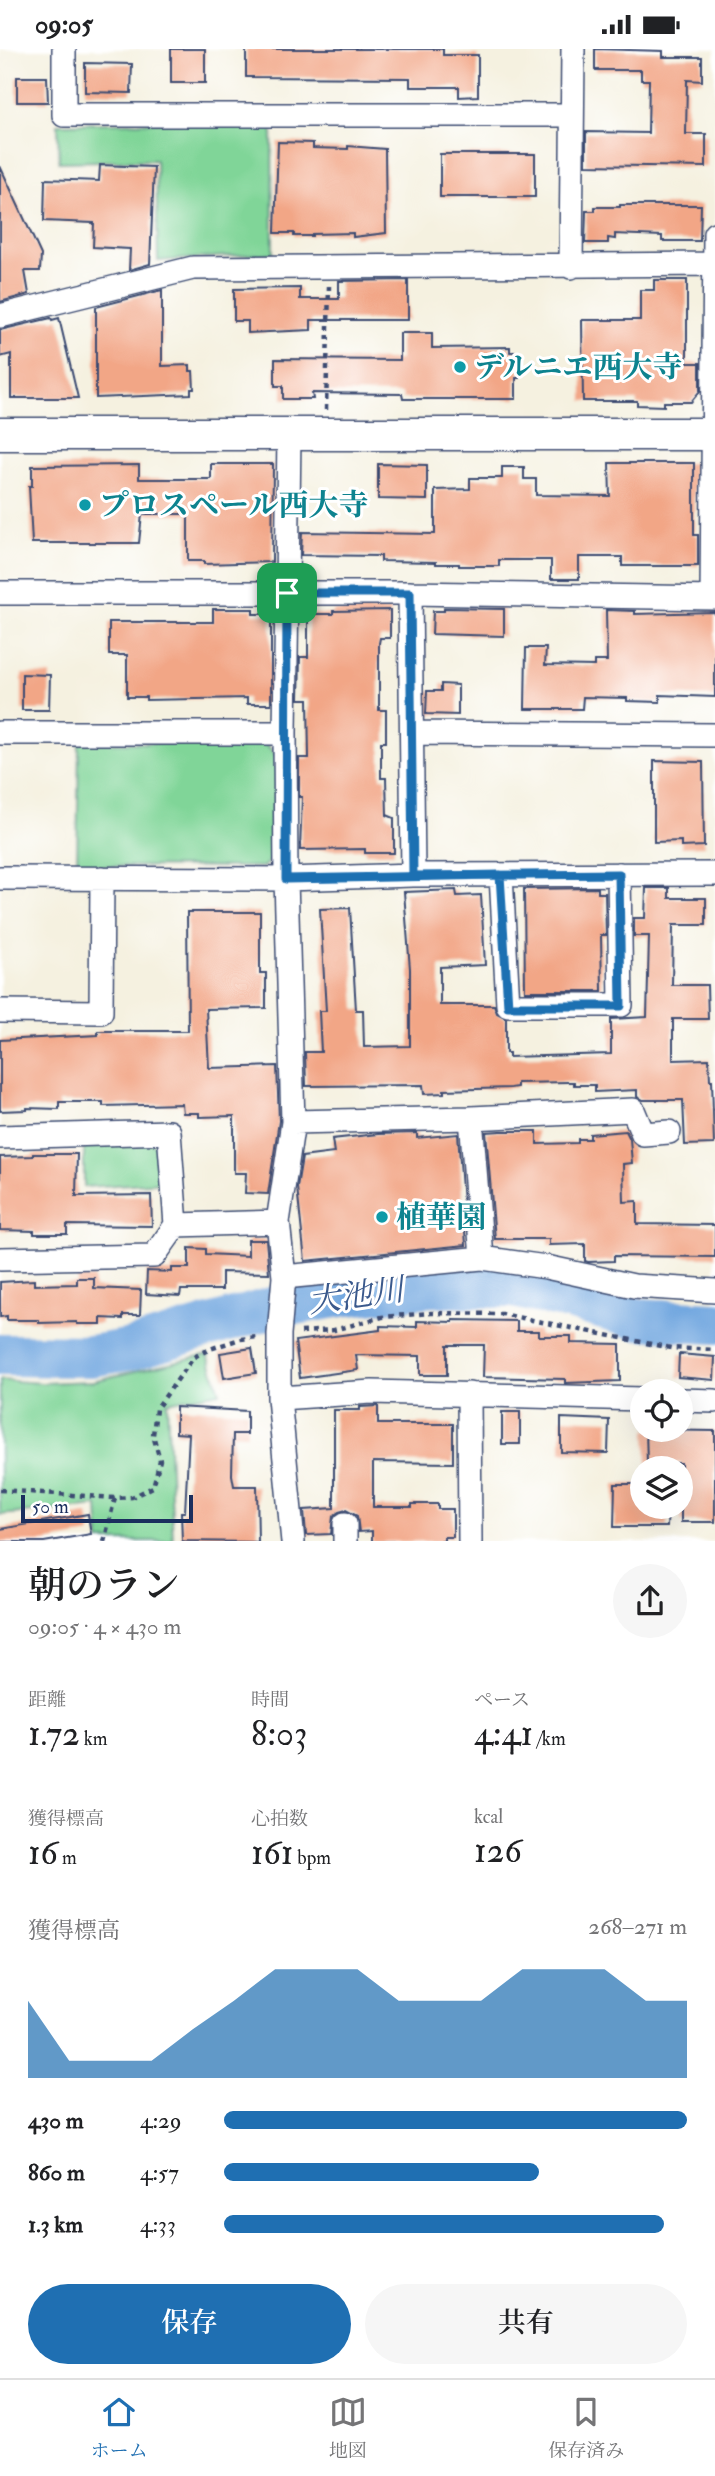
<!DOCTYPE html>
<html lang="ja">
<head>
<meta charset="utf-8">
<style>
	body { margin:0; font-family:"IM FELL Double Pica","Noto Serif JP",serif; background:#f6f6f6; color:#202124; height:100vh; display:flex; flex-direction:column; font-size:26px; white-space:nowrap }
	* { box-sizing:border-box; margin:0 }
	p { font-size:23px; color:#757577 }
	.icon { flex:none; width:38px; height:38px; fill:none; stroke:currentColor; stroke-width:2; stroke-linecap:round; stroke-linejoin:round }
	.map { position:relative; height:1492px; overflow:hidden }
	.side { display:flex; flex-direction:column; background:#fff; flex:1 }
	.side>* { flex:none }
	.buttons { position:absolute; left:630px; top:1330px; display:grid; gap:14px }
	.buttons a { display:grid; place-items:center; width:63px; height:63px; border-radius:50%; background:#fff; box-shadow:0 7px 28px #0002; font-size:35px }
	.scale { position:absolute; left:21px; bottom:18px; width:172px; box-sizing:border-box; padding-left:7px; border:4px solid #1b2f5e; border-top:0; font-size:19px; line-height:24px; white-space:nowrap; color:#1b2f5e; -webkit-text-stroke:5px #fff; paint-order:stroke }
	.pin { position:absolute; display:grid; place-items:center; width:60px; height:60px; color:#fff; margin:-30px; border-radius:14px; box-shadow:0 4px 10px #0006 }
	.round { display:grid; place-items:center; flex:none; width:74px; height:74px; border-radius:37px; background:#f6f6f6 }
	.overview { display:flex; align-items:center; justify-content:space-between; height:119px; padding:0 28px }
	h1 { font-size:38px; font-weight:600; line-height:52px }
	.figures { display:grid; grid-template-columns:repeat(3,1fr); gap:10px; height:119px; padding:7px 28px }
	.figures div { display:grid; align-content:center }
	.figures b { font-size:35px; font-weight:600 }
	.figures small { font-size:19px; font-weight:400 }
	.figures p { font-size:19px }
	.chart { height:196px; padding:14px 28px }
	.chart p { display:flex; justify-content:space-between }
	.chart svg { width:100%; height:126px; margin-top:7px; fill:#1f6fb2; opacity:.7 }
	.button { display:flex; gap:14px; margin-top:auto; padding:14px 28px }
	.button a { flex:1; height:80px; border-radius:42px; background:#1f6fb2; color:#fff; font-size:28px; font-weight:600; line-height:80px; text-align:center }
	.button a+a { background:#f6f6f6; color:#202124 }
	ul { padding:0 28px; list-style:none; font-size:23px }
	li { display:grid; grid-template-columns:112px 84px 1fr; align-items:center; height:52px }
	li i { height:18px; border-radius:9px; background:#1f6fb2 }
	.status { display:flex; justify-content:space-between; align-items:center; height:49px; padding:0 35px; background:#fff; direction:ltr }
	.status svg { height:19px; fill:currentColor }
	.menu { display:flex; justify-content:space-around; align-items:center; height:98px; border-top:2px solid #e0e0e0; background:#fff; font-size:19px; color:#757577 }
	.menu a { display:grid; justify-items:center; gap:4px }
	.menu .selected { color:#1f6fb2 }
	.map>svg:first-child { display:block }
	.green { fill:#80d598; stroke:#4e827b; stroke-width:2 }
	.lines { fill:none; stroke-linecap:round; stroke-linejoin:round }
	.river { stroke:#73a8e0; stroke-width:42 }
	.building { fill:#f2a686 }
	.street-casing { stroke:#3c4c72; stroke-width:26 }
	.secondary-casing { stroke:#3c4c72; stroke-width:35 }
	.path { stroke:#3c4c72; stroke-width:4.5; stroke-dasharray:5 5; stroke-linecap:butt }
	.street { stroke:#fff; stroke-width:23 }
	.secondary { stroke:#fff; stroke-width:32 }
	.route-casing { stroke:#fff; stroke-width:14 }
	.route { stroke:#1f6fb2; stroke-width:9 }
	.culture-dot { fill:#0f9aa8; stroke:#fff; stroke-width:2.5 }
	.labels { text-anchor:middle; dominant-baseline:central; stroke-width:6; stroke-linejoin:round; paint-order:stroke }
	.culture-label { font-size:30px; font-weight:bold; fill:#0d838f; stroke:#fff; text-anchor:start }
	.water-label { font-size:32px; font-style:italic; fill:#3a598c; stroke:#fff }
</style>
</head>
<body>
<div class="status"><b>09:05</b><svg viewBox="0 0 49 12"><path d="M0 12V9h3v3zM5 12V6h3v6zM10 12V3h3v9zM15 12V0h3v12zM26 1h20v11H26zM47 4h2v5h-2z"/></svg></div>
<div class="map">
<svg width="715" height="1493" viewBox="0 0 715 1493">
	<rect width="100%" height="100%" fill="#fff"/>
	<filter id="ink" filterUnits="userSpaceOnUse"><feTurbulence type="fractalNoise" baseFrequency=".0143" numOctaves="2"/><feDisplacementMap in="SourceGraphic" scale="14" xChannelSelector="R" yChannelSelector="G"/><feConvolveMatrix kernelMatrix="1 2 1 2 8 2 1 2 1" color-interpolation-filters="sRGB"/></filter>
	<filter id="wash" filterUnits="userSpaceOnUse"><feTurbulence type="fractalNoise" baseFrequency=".00686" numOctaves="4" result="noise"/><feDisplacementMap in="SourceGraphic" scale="28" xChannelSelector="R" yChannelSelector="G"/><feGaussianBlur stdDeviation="1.57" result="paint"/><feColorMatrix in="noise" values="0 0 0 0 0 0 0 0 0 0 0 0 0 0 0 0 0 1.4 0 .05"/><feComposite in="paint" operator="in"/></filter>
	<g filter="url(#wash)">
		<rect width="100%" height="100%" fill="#f5f1e0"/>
		<path class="green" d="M272,71l1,133 -115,8 -2,-101 -97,2 -1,-38z
			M79,694h186l13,14v96l-15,14 -186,-1z
			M152,1093l12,16v24l-80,5v-43z
			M208,1305l12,38 -53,10 6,139h-73l-2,-35 -98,9v-135l42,3 51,-2z"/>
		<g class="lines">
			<path class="river" d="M0,1306l91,1 41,-7 140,-41 76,-13 83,-9 83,1 59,13 65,19 77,4"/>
		</g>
		<g id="blocks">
			<path class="building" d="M171,0h34v34h-34z
				M246,0h197v6h35v41l-19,1v-10h-49v-9l-164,-1z
				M595,0l68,2v6h39v24l-15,-1 -1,54h20v33l-120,-2v-33l62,1 1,-53h-8v-10h-46z
				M85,14l47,1 -1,29 -46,-1z
				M17,28h30l1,25h-31z
				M278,93l35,1v5l35,1v-3l37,3 1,84 -33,4v-4l-41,1v2h-18v-3h-19z
				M440,105h95v43h-95z
				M100,116l54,2 -4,97 -21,6 1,-21 -37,-2 1,-24 -50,-2 1,-42 54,2z
				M0,117l41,89 -1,16h-15l4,23 -29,8z
				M620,156h81l-1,36h-38v-5l-47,-2v5l-7,-1v5h-23l1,-32h9v-4h25z
				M408,231v40h-97v10l-63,3v-12h-14v-32l66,-1v11h39v-18z
				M654,231h33v83h13v28l-9,11h-27v4l-27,-1v-4h-54l-1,-81h58v-30h14z
				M162,241v76l28,-1v6h3l1,18h-3v5l-95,4v-91z
				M51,269l1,2 7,-2 19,80h-67v-44l-11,3v-27z
				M400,284h32v15l78,-1v5h5v5h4v21h-3v21h-113l-1,-5 -90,-1 1,6h-30v-13h-8v-27l125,1z
				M609,414h85v72h4v31h-76v-9h-43v22h-28v-19h-52v6h-40v-2h-23v-2l-55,-1v-5l-80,-1 1,-23 133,2v-44l35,-1v-11h32v-11h22v12h12v16l74,1z
				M211,415h62l-1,98 -68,2v-3h-16v-47h-46l-3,29h-107l-3,-57h3v-20l107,-1v14h72z
				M378,415l49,1v35l-49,-1z
				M444,559l60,1v27l-72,-2 1,-23h11z
				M213,560h40v5h18v90h-24v-6l-101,2v-3h-19v-42h-18v-33h104z
				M390,561v28h-10l-1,5v67h7v32h-5v36h5l1,37 7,3v35h-29v-4l-65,1 2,-53h-3v-39h10l-1,-59h-9l1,-42h8v-43h25v-3z
				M606,561l29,1v3l80,-2v85l-55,-2v7l-33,-1v-3l-44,-1 -1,12h-57l1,-61h20l-1,17 49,1v-5h13z
				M22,625l28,1 -1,35h-27z
				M441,635l17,1v30l-32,-1 1,-23h14z
				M654,712l49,1 1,84 -23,1v-6l-27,1z
				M598,839v5h7l1,42h-5l1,56h-77l-1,-102z
				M646,839h23v10h37v27h-33l-1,60h35l1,34h-35v41l36,-1 1,21h2l2,64 -29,1 -2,-45h-40l-6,-3v-7l-42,2v-7h-21v-3h-5l-52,1v4l-7,1 -66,2v3l-20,1 -1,-9 -117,1 -1,-34h16l-2,-41h7l-6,-102 30,-1 6,102h7l1,37 46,-1v-77l-6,-77 52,-2 1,6 24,-1 4,70 -45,2v38h54l3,8 9,5v35h3v4l102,-3v-35l36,-2 2,-81h-15v-18h11z
				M187,863h73v61h6v35l-60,1 3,59 68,-2 2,55 -11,73 -23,-1 1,-20h-12v-57l-35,1v-4h-16l-1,-9 -79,2v-4h-44v7l-32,-1v2l-27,1v-71l98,-5v-4h90z
				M501,1082h36v13l41,-1v-4h12v-5l36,-3 4,8 2,24 -9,1 1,38 13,-1v23l78,1v32l-101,-1v5l-26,1 -3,-1v-17l-36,1v-6h-54l-9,-107z
				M417,1084v5l41,-4 8,111 -161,16 -8,-74 5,-30 32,-4 -2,-14 46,-5z
				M33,1105h44l-1,42 75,-1 1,31 -85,-1v9h-33v-3l-34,-1v-73l33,-1z
				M248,1191h18l3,33 -47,-1v18h-41l-1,6 -34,-2 1,-23 25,1v-4h17v-20l17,1v5l42,2z
				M77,1229h17v10l47,2 -1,25h-17v4l-22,-1v6h-24v-2l-38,1v-3h-32v-4l-7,1v-35l34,-2v5l43,-1z
				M453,1271l64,1v10h22v5h32v7l49,1v37l-55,2v-4l-82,-2 1,-32h-37v30h-27v-19l-64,-1 2,15 -58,8 -5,-37 85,-11v-4l37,1v-6l36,1z
				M252,1299l4,25 -32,5 -4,-25z
				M679,1305l36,3 -1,23 -36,-3z
				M378,1357v18h75v39l-80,-1v45h39v-3h26v5h15v28h-9v4l-72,1v-11l-13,1 -2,-16 -11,-6 -7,2 -6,4 -2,18 -25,1 -2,-25 30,-2v-98h26v-3z
				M176,1358l71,4v23h-14l-1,41 2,11h23l1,56 -76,-1 -1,-29h4l4,-78 -13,-1z
				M502,1363h18v32h-18z
				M561,1369l48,2 -1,33 -47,-1z
				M646,1381l69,1v91h-34v-59h-34z
				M615,1435h25v23h28l-1,20h-53z
				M88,1465l3,20 -47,8h-44v-13z"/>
		</g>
	</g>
	<g filter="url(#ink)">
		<use href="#blocks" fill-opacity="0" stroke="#3c4c72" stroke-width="2"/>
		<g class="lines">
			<g class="street-casing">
				<path id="street" d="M64,0v66h508
					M571,218l2,-218
					M0,267l193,-48 522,-4
					M289,386l-4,298 1,146 7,243 -15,100 6,55 -5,57v64l14,144
					M0,544h410l305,5
					M410,544l3,282
					M712,549l3,-364
					M0,684h285
					M412,684l303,2
					M501,826l7,130h113l-2,-131
					M0,829l286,1 127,-4 302,-1
					M0,962l101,1 1,-134
					M471,1069l11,140
					M293,1073l178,-4 162,-8 10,24 26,-2
					M0,1088l169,-5 7,93 -22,31 -154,3
					M176,1176l102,-3
					M284,1228l198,-19 64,9 88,19 81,5
					M469,1345l1,148
					M279,1349l93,-6 270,7
					M681,1351l34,1
					M345,1493v-18"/>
			</g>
			<g class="secondary-casing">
				<path id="secondary" d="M0,385h715"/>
			</g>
			<path class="path" d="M326,361l3,-124
				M301,1283l33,-2 48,-13 49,-4 71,1 169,34 44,2
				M0,1441l115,8 17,-1 21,-10 7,-27 -7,-25 3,-26 38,-52 16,-8 30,-10 18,-2
				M104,1493l11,-44"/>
			<use href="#street" class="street"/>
			<use href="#secondary" class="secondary"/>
		</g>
	</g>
	<g class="lines" filter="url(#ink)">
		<g class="route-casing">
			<path id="route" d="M287,544l-1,286 214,-4 8,131h113l-2,-132 -206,2 -3,-283h-123"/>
		</g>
		<use href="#route" class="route"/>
	</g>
	<g class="culture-dot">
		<circle cx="460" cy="318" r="7"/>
		<circle cx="85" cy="456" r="7"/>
		<circle cx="382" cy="1168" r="7"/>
	</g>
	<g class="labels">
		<g class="culture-label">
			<text x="474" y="318">デルニエ西大寺</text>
			<text x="99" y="456">プロスペール西大寺</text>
			<text x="396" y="1168">植華園</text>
		</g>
		<g class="water-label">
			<text transform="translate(356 1247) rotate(-8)">大池川</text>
		</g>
	</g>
</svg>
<div class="buttons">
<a><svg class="icon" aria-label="locate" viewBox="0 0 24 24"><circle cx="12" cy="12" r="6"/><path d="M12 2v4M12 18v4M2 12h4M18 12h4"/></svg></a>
<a><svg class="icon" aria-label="layers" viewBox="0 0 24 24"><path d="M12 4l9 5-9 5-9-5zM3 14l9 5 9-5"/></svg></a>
</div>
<div class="scale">50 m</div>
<div class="pin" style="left:287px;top:544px;background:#1e9e55"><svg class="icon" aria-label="arrive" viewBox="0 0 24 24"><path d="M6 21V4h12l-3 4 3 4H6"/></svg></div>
</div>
<section class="side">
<div class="overview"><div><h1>朝のラン</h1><p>09:05 · 4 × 430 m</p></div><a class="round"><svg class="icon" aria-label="share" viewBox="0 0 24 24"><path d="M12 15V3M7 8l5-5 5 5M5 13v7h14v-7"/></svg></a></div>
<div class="figures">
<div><p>距離</p><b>1.72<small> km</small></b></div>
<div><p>時間</p><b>8:03</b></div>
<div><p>ペース</p><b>4:41<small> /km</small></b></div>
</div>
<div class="figures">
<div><p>獲得標高</p><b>16<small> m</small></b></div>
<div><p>心拍数</p><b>161<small> bpm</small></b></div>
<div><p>kcal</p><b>126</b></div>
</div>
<div class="chart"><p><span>獲得標高</span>268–271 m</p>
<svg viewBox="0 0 160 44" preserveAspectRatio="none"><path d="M0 44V17L10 38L20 38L30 38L40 27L50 17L60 6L70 6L80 6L90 17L100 17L110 17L120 6L130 6L140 6L150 17L160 17V44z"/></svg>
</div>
<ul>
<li><b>430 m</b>4:29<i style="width:100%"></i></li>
<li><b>860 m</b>4:57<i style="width:68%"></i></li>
<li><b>1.3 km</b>4:33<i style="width:95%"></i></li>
</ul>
<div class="button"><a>保存</a><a>共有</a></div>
</section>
<nav class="menu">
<a class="selected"><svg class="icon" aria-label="home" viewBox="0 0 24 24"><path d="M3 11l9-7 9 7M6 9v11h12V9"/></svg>ホーム</a>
<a><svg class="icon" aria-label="map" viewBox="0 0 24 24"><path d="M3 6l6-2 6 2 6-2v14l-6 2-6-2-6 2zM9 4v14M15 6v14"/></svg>地図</a>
<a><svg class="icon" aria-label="saved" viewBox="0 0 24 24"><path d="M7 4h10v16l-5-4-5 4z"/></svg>保存済み</a>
</nav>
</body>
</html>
